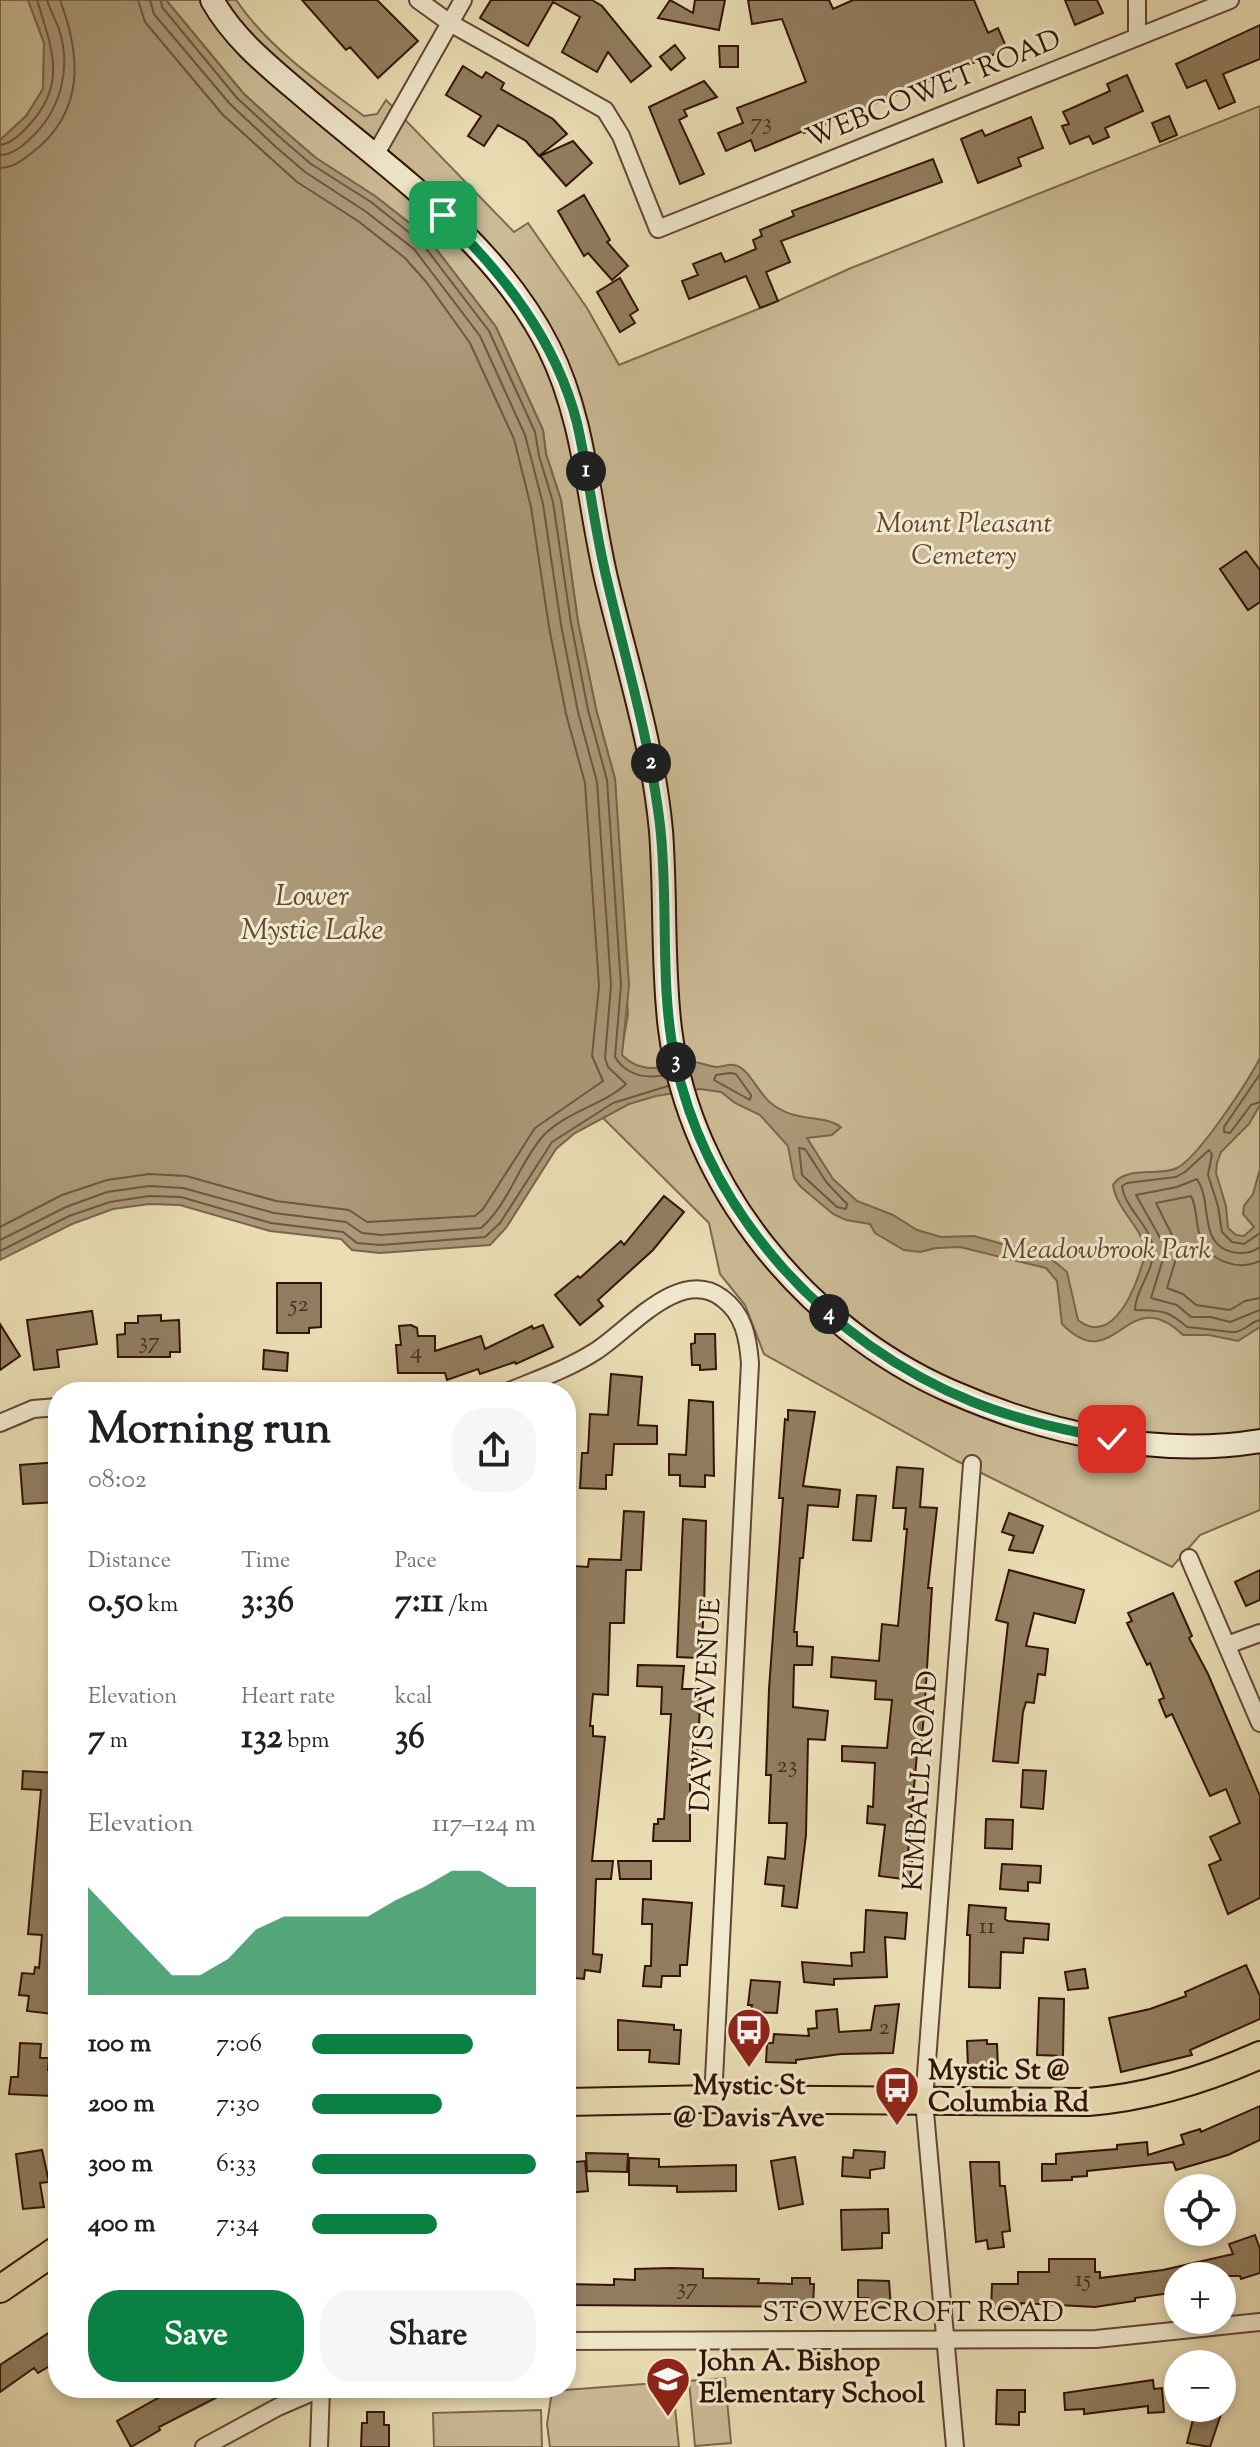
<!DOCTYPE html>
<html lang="en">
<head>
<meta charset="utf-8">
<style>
	body { margin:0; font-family:"Sorts Mill Goudy",serif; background:#f6f6f6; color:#202124; height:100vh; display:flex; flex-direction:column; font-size:30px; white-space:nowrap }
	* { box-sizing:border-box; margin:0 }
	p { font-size:26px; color:#757577 }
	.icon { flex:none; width:44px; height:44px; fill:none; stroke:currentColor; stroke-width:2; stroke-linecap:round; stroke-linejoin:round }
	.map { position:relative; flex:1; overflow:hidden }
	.side { position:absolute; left:48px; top:1382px; width:528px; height:1016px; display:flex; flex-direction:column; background:#fff; border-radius:32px; box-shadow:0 4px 12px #0003 }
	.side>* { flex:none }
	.fabs { position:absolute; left:1164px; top:2174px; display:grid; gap:16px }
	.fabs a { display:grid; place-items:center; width:72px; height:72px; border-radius:50%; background:#fff; box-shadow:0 4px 12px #0003; font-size:40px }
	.pin { position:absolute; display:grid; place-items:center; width:68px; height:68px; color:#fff; margin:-34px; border-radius:16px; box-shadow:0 4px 12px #0006 }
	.km { position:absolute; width:40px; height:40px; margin:-20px; border-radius:50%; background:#222; color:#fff; font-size:22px; line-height:40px; text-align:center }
	.round { display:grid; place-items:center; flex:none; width:84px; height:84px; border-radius:32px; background:#f6f6f6 }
	.headline { display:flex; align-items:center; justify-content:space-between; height:136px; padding:0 40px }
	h1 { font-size:44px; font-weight:700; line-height:60px }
	.stats { display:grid; grid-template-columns:repeat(3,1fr); gap:12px; height:136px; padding:8px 40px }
	.stats div { display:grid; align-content:center }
	.stats b { font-size:34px; font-weight:700 }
	.stats small { font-size:22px; font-weight:400 }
	.stats p { font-size:22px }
	.chart { height:224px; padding:16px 40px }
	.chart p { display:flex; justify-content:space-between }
	.chart svg { width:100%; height:144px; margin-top:8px; fill:#0b8043; opacity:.7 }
	.button { display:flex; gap:16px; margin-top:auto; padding:16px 40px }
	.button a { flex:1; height:92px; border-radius:32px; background:#0b8043; color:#fff; font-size:32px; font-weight:700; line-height:92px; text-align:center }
	.button a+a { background:#f6f6f6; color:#202124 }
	ul { padding:0 40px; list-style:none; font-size:26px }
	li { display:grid; grid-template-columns:128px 96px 1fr; align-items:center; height:60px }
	li i { height:20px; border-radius:10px; background:#0b8043 }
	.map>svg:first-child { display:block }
	.green { fill:#cbbb96; stroke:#7e684e; stroke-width:2 }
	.water { fill:#ab9979; stroke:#7b644b; stroke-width:2 }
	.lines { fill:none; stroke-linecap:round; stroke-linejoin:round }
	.shore { stroke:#6e5640; stroke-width:2 }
	.building { fill:#927d60; stroke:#321406; stroke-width:2 }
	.minor-casing { stroke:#604632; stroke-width:20 }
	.secondary-casing { stroke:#321406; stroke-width:26 }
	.trunk-casing { stroke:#321406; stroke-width:30 }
	.minor { stroke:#f1e9ce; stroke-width:16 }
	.secondary { stroke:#f1e9ce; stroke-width:22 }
	.trunk { stroke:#eaddb4; stroke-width:26 }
	.route-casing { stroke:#fff; stroke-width:16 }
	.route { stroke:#0b8043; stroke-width:10 }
	.labels { text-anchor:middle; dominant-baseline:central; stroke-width:6; stroke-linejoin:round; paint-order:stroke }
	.number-label { font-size:24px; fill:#4a2e1c }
	.street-label { font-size:28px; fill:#321406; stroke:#f1e9ce }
	.park-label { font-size:28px; font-style:italic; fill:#604631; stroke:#f1e9ce }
	.poi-label { font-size:28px; font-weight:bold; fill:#321406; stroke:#f1e9ce; text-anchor:start }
	.water-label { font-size:30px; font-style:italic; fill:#624934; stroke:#f1e9ce }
</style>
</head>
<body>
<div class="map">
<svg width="1260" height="2447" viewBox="0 0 1260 2447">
	<rect width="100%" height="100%" fill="#eaddb4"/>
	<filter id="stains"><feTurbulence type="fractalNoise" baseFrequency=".0025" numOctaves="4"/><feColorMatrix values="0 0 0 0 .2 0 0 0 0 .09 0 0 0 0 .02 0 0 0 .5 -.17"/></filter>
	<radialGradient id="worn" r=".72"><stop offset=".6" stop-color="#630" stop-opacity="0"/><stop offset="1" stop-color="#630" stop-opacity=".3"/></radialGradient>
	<path class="green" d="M0,0h28l16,43 -1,46 -17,27 -26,24z
		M166,0h70c33,48 82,82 128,116l13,-2 9,-14 128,132 14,-9 59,85 32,57 154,-62 78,-35 409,-162v1404l-60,25 -28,32 -215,-106 -193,-107 -19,-49 -25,-31 -11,-51 -105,-104 11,-33 13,-71 -13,-236 -19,-70 -18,-87 -17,-122 -15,-46 -3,-24 -47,-103 -70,-91 -51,-40 -59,-38 -28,-24 -45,-41z
		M725,2378l6,65 -36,3 -6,-65z
		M657,2383l17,15 5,49h-129l-3,-23 5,-33z
		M541,2410l1,37h-108l-1,-34z"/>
	<path class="water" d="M28,0h138l77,93 45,41 28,24 59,38 51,40 70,91 47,103 3,24 15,46 17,122 18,87 19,70 14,206 -7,70c22,22 43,10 70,7 9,0 15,4 24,5 6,0 12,-3 18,-2 15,2 25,30 38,39 24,19 52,10 69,23l-9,8 -25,3 26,41 24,22 36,14 24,15 24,7 33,-1 75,21 18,15 11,48c31,25 53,-22 61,-46 2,-8 7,-16 6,-24 -2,-22 -28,-39 -32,-65 12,-20 46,-8 64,-17 22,-11 71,-87 83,-110v47l-11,19 -28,28 -4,11 -1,10 10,33 2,22 8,7 8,1 10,-9 -11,-13 1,-8 9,-12 7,-25v158l-22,14 -29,-6h-26c-57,-55 -67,44 -121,-11l-5,-43 -11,-13 -86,-21 -24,1 -16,4 -16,-2 -29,-17 -5,-9 -24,-4 -13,-6 -32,-27 -7,-9 -6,-32 -28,-31 -25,-12 -14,-11 -21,-3 -44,7 -27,8 -54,29 -19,16 -50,79 -16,17 -110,8 -28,-3 -11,-11 -71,-8 -90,-26 -31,-1 -36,5 -41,15 -72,36v-1120l26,-24 17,-27 1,-46z"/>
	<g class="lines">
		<path class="shore" d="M161,0l1,7 75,91 46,42 28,24 60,38 50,40 68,89 46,101 4,24 14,46 18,121 17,87 19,70 14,205 -6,72c12,19 30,22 51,18
			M0,145c11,-1 23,-13 30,-21 38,-41 21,-78 7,-124
			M0,155c14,0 26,-12 36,-22 26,-28 35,-67 23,-104 -4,-10 -9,-19 -12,-29
			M0,168c15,-1 22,-8 33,-16 52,-41 48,-96 27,-152
			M730,1073l6,1 15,21 -1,5 -36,-20 2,-5z
			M1260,1074l-36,53v5l6,1 21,-28 9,-3
			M799,1148l6,1 22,34 20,21 -1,5 -9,-2 -35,-32z
			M0,1227l62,-32 45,-15 42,-6 37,2 90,25 73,9 18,12 108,-6 8,-7 52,-81 68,-47 -11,-25 7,-70 -14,-203 -19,-69 -17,-87 -18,-120 -17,-68 -44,-96 -43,-60 -22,-25 -47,-37 -61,-39 -74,-67 -78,-93 -7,-22
			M1260,1233l-16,11 -12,-2 -10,-10 -4,-26 -10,-31 4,-21 -3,-4 -24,22 -9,5 -49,6 -5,3c3,24 29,39 31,63 2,21 -18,41 -18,61 26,1 31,-1 52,17 7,0 46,6 48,5 10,-1 15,-10 25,-12
			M0,1240l66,-33 41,-15 42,-6 34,2 91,25 72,9 16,11 19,2 100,-7c28,-24 38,-65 62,-92 22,-24 62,-32 83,-52l-18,-17 -3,-9 6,-73 -14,-203 -19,-70 -17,-87 -18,-121 -18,-69 -45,-99 -66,-87 -49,-38 -60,-39 -29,-25 -46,-43 -76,-90 -4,-14
			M1260,1247c-16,11 -41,7 -49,-13 -7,-18 -3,-38 -14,-55l-20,8 -41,8 27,48v16l-12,39 26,7 14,12h20l19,5 30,-12
			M0,1251l69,-35 41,-14 39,-6 32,1 90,26 72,9 14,11 24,2 104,-8 15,-14 52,-81 61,-39 55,-17
			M1260,1261c-21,10 -50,1 -59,-22 -6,-14 -3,-30 -10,-43l-35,7 19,38v21l-8,26 16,6 13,11 34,5 15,-9 15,-3"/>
	</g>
	<path class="building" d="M302,0h75l41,41 -40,37 -28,-31 -4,3z
		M491,0h101l10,6 49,60 -20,16 -23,-30 -11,20 -35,-20 18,-35 -27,-15 -25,44 -48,-28z
		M670,0l23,13 2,-13h30l-6,30 -61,-12z
		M748,0h81l4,9 20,-9h121l14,33 10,-5 9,21 -203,84 -1,-2 -48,20 -4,-11 -25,11 -8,-18 25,-10 -6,-15 69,-26 -24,-63 -30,5z
		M1065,0h32l6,13 -28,12z
		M1260,25v34l-37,15 12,28 -16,7 -13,-29 -19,8 -11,-24z
		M675,45l10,13 -14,12 -11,-13z
		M719,46h19v21h-18z
		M463,66l19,12 4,-6 18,11 -3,6 52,30 14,15 -28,22 -13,-15 -28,-16 -14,21 -16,-10 13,-20 -35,-21z
		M1127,75l16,36 -38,17 4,9 -16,7 -4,-8 -19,8 -8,-18 7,-2 -6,-12 47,-21 -3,-7z
		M704,81l13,16 -33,13 3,6 -8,4 25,54 -24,10 -31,-77z
		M1169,116l8,19 -17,7 -8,-19z
		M1031,117l12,31 -25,10 3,8 -43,17 -17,-44 21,-9 3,6z
		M573,141l19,22 -26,23 -26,-30z
		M933,159l9,23 -161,59 9,21 -24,10 12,29 -18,7 -14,-32 -57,23 -7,-18 16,-6 -5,-11 28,-11 4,9 31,-13 -3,-9 9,-4 -2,-6 34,-14 -2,-5z
		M584,195l26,45 -3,2 21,24 -16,14 -24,-27 -4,3 -26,-45z
		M620,278l18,32 -8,5 5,8 -15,9 -23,-40z
		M1246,551l14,19v32l-12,8 -28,-41z
		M664,1196l20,16 -31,38 -55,50 5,6 -23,19 -25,-30 23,-19 2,2 41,-37 3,4z
		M277,1283h44v44l-12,1v5h-32z
		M92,1311l5,33 -40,6 2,17 -25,3 -7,-50z
		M161,1315v6l18,-1 1,32h-10v5h-52l-1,-22 8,-1v-11h13v-7z
		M0,1324l20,32 -20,14z
		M411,1325l6,3 1,8h17v15l46,-15 4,13 47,-23 1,3 10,-4 10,22 -37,17 -1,-2 -35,12 -2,-5 -31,11 -2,-7h-47l-2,-28h5l-2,-19z
		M695,1334h20l1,35 -16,1v-5h-8l-1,-21 4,-1z
		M264,1350l24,3 -1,18 -24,-2z
		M611,1374l31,3 -4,48 19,1v18h-43l-2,31h-6v14l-26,-1 2,-35h6l2,-39 18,1z
		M689,1400l24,2 1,74 -9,-1v12l-25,-1v-11h-11v-21l17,1z
		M788,1410l27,2 -12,74 37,4 -2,17 -30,-2 -5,53h-3l-6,74h3v14l16,1 -1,18h-18l-1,42 35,4 -3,29 -17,-1 -2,96 -9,73 -15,-2 2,-20 -19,-2 3,-27 17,2 2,-36h-18l2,-48h-5l3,-86 14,-191h-4l6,-79 3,1z
		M58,1462v40l-35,2 -3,-39z
		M897,1467l26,2 -3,38 17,1 -9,80h4l-8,128 -4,38h-3l-9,100 5,1 -3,25 -31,-4 6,-51 -18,-2 1,-17 5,1 2,-44 -33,-2v-15l45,2 5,-48 -17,-1 1,-18 -45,-4 1,-20 47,4 3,-37 16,2 9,-97h-3l2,-21h-13z
		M857,1495l19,1 -5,45 -18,-1z
		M624,1511l20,1 -3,58h-15l-2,53h-14l-2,72 -15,-1 -3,32h3v10l12,1 -13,124h21l-2,18h-15l-3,75 9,1 -2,17 -15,-2 -1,9 -18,-2v-243l9,-168 13,1 1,-8 32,1z
		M1009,1513l34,13 -10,27 -24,-3 5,-14 -12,-4z
		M683,1519l23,2 -2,88 -3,43h-3l-1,6 -20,-1z
		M1009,1570l75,20 -9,33 -41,-10 -8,33 22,3 -3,26 -7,-1 -4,29 -8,-1 -3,10 -5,51 -25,-2 15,-138 -12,-3z
		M1260,1570v30l-14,6 -11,-24z
		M1173,1593l19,43 -3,2 19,36 52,122v102l-32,16 -19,-49 12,-5 -11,-23 30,-14 -14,-34 -16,7 -38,-82 -6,3 -7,-17 5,-2 -14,-35 -3,2 -20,-42 5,-2 -4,-8z
		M638,1665l46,1 -2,23h19l-4,70h-4l-3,12v70h-37l1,-17h4v-5h6l7,-105h-10l1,-27 -25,-1z
		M1023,1770l23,1 -3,38 -22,-2z
		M23,1771l35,2v94h-3l-3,26h6v105h-5l-1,16 -25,-3 2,-15 -10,-1 3,-22 12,1 1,-7 4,1 3,-33 -14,-1 13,-144 -19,-1z
		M986,1819l27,1 -1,29 -27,-1z
		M618,1861h33v18h-31z
		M1002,1864l39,2 -1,17 -12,-1v9l-28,-2z
		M643,1899l49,4 -5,62h-7v11h-18l-1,11 -18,-1 2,-20h6l1,-42h-10z
		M969,1905l37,3 -1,11 3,2 41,3 -1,16 -24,-2 -1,15 -22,-1 -1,36 -31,-1 1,-52h-3z
		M866,1910l41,3 -2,26 -20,-2 2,40 -53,2v6l-30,-3 -2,-20 50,4 -1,-13 13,-1z
		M1246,1965l14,31v23l-70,31 2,5 -71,17 -12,-54 41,-9 36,-13 -1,-4z
		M1085,1969l3,19 -20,2 -3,-18z
		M751,1980l29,2 -3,31 -26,-1 1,-7h-4z
		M1039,1998l25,1 -1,57 -26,-1z
		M899,2004l-6,49 -52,1 -45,6v3l-30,-1 1,-19h6l1,-9 35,2 -1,-7 9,-1 -1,-17 21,-2 2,23 32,-2 4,-24z
		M618,2020l56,5v5h7l-2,34 -30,-2 1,-12h-32z
		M987,2040v4h10l1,24 -30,1 -1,-28z
		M20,2043l21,1 -1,14h9l-1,12h6l-2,26 -43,-2 2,-17h7z
		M1260,2106v34l-32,15 -52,15 -3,-8 -86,9v5l-15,1v3l-30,1v-17h14v-10l61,-5v-4l30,-3 1,13 36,-11 -3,-9 19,-6 1,3z
		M42,2150l7,32 -9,1 4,24 -21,2 -7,-55z
		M854,2150l31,2 -1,16 -14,2v8l-28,-2 1,-19 10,1z
		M586,2153l42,1 -1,18 -40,-1z
		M795,2157l8,47 -24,5 -8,-48z
		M629,2158l30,1v8l77,-2v26l-59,1v-6l-48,-1z
		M585,2161l3,30 -22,2v-30z
		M970,2162h29l1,24h5l5,45 -8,1 2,15 -16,2 -1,-9 -11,2z
		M888,2209l1,24h-7v15l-40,2 -1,-40z
		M1255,2235l5,14v24l-19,6 -1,-3h-62v16l-43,6v3l-40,6 -74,-4 -1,6h-29l1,-25h26v-12h31v-13h46v13h5v6l63,-8 70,-16 -4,-10z
		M671,2268l32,1v9l56,1 -1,4 34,1v-6h18v6h4l-1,23 -247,-2v-21l48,1v-6l21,1v-11z
		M858,2280l31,1 2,27 -24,-1 1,-9h-10z
		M50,2332l8,13v16l-20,12 -4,-5 -34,24v-27z
		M1153,2380l1,9 8,-1 2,24 -16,1v-7l-64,8v-5l-19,1 -1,-17z
		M176,2388h59l-76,39 1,3 -29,17 -14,-26z
		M997,2390h28v22h-6v13l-23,-1z
		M1196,2408h27l-13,39 -23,-4z
		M367,2412h17v13h5v22h-28l1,-24h5z"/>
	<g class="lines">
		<g class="minor-casing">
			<path id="minor" d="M418,0l32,23 155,87 16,26 37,93 572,-229
				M1137,0v37
				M374,157l89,-157
				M507,1392c31,-13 61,-23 89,-41 33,-21 84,-85 126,-53 22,16 26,40 28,65l-37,736
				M0,1423l33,-14 25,-2
				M1189,1558l71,165
				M1227,1645l33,-12
				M566,2341l530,-2 164,-17
				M204,2447l74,-40 44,-19
				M319,2447l2,-59
				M955,2447l-31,-346 48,-637"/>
		</g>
		<g class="secondary-casing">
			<path id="secondary" d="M212,0c23,41 60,69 96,100 86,73 189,144 241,248 36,72 39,153 57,230 20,84 47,166 55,253 5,66 1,133 9,198 20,158 137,299 280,362 95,42 206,67 310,50"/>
		</g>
		<g class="trunk-casing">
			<path id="trunk" d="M566,2102l147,-3 375,3c61,-5 116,-22 172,-47
				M0,2289l58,-40"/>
		</g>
		<use href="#minor" class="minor"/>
		<use href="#secondary" class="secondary"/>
		<use href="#trunk" class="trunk"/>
	</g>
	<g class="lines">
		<g class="route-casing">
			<path id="route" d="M443,215c60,58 113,125 134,208 12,52 17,105 30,157 19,82 43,161 53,245 9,78 -1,158 15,235 34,155 152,283 298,342 45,18 92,28 139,37"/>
		</g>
		<use href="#route" class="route"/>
	</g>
	<defs>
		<g id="bus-pin" transform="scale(2.3)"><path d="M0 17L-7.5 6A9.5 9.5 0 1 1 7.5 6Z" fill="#8f2418" stroke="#f1e9ce"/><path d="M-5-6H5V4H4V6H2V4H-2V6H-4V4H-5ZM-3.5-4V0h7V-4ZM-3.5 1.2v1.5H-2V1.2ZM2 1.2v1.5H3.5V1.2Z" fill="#fff"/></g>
		<g id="school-pin" transform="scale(2.3)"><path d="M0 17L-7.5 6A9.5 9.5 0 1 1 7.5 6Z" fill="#8f2418" stroke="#f1e9ce"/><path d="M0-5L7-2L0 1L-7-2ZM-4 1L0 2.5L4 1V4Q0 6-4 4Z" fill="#fff"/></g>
	</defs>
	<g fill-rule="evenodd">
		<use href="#bus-pin" x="749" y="2030"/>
		<use href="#bus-pin" x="897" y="2088"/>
		<use href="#school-pin" x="668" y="2379"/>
	</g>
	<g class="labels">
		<g class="number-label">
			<text x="761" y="123">73</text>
			<text x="299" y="1305">52</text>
			<text x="149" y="1342">37</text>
			<text x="416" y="1352">4</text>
			<text x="787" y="1766">23</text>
			<text x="987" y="1927">11</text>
			<text x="884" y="2028">2</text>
			<text x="1083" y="2280">15</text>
			<text x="687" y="2288">37</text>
		</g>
		<g class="street-label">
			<text transform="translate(934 90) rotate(-22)">WEBCOWET ROAD</text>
			<text transform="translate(707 1705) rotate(-87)">DAVIS AVENUE</text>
			<text transform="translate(922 1781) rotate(-86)">KIMBALL ROAD</text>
			<text x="913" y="2314">STOWECROFT ROAD</text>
		</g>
		<g class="park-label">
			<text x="964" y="525">Mount Pleasant<tspan x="964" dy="32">Cemetery</tspan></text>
			<text x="1106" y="1251">Meadowbrook Park</text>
		</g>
		<g class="poi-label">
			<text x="928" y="2072">Mystic St @<tspan x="928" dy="32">Columbia Rd</tspan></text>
			<text x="749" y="2087" text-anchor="middle">Mystic St<tspan x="749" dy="32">@ Davis Ave</tspan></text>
			<text x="699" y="2363">John A. Bishop<tspan x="699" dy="32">Elementary School</tspan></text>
		</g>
		<g class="water-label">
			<text x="312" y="897">Lower<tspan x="312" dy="34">Mystic Lake</tspan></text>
		</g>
	</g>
	<rect width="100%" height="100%" filter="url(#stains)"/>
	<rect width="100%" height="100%" fill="url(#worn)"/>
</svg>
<div class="fabs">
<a><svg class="icon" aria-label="locate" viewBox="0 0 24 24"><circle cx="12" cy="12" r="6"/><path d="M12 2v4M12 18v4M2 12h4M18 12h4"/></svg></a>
<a>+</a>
<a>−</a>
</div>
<div class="pin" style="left:443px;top:215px;background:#1e9e55"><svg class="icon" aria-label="arrive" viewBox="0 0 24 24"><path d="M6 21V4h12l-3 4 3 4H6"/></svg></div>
<div class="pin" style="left:1112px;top:1439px;background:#d93025"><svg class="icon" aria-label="check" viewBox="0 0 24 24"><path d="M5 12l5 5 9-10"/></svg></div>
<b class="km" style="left:586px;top:471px">1</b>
<b class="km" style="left:651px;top:763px">2</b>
<b class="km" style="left:676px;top:1062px">3</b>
<b class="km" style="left:829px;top:1314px">4</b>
<section class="side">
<div class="headline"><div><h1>Morning run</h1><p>08:02</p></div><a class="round"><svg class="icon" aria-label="share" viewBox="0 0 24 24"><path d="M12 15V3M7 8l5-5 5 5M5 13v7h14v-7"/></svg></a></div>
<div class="stats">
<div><p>Distance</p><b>0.50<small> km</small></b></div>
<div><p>Time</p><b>3:36</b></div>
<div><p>Pace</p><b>7:11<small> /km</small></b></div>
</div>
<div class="stats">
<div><p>Elevation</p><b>7<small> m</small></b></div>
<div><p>Heart rate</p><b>132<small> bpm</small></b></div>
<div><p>kcal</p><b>36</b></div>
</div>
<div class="chart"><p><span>Elevation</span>117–124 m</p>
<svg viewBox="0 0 160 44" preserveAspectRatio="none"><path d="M0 44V11L10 20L20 29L30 38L40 38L50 33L60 24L70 20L80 20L90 20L100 20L110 15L120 11L130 6L140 6L150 11L160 11V44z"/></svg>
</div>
<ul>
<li><b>100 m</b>7:06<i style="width:72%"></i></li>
<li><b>200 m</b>7:30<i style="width:58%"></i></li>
<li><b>300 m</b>6:33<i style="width:100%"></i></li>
<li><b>400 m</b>7:34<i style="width:56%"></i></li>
</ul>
<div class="button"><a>Save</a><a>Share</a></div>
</section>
</div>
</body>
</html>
